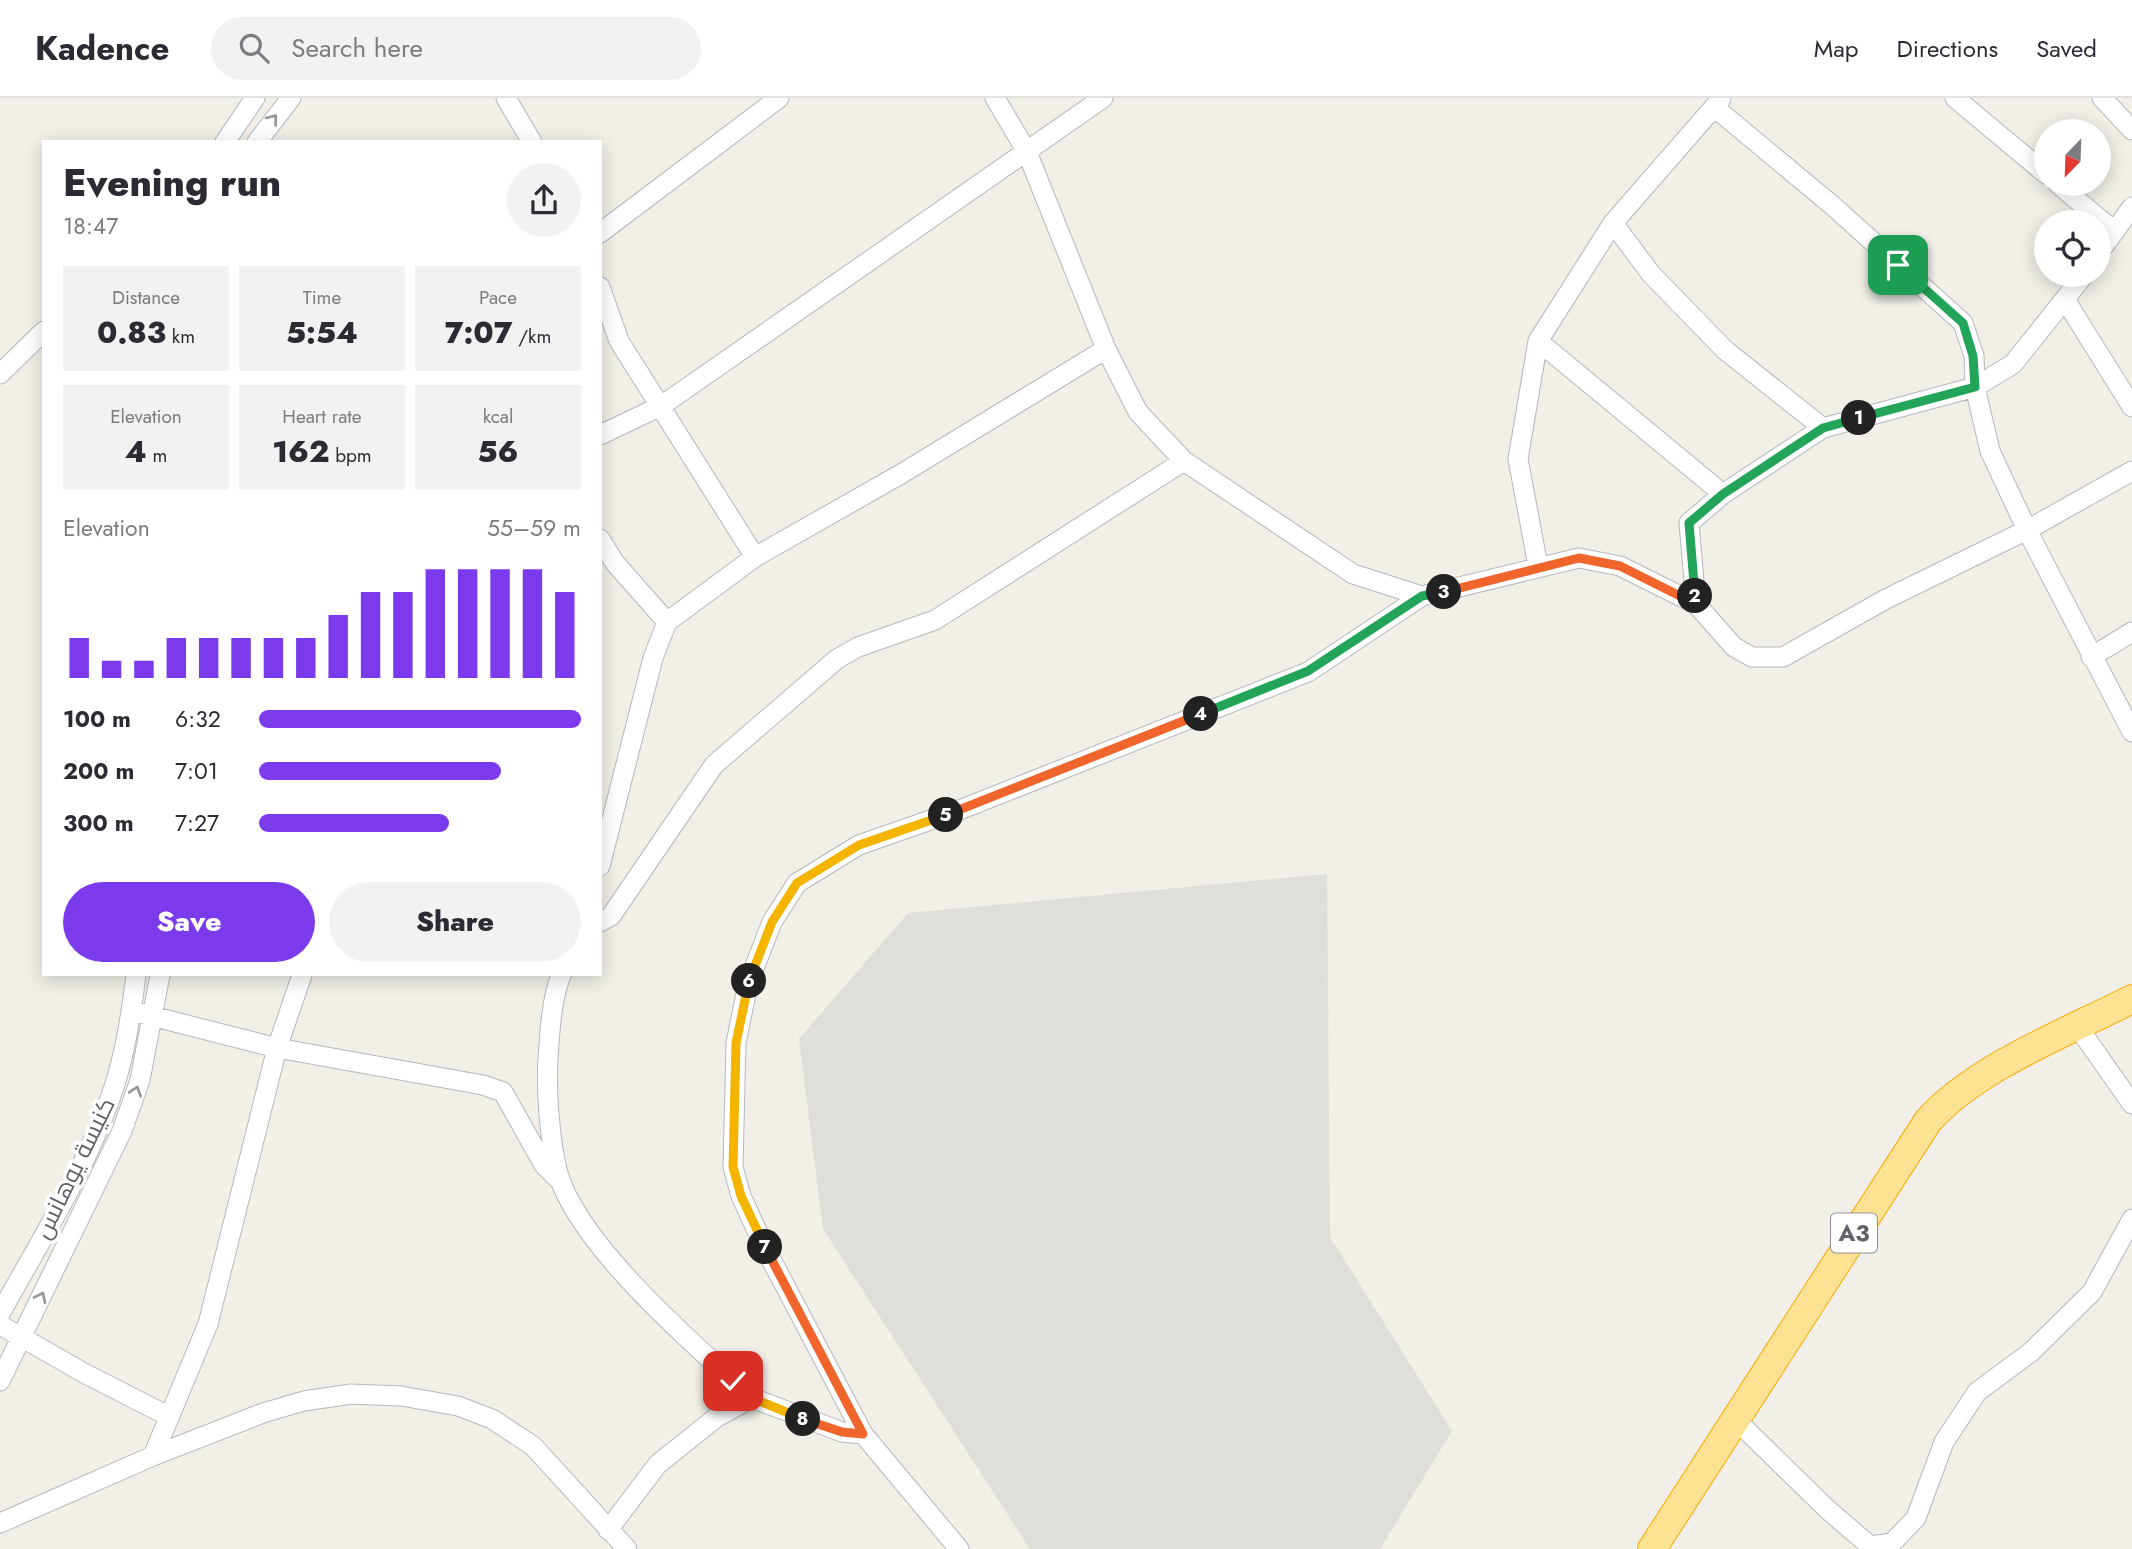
<!DOCTYPE html>
<html lang="en">
<head>
<meta charset="utf-8">
<style>
	body { margin:0; font-family:Jost,Cairo,sans-serif; background:#f2f2f3; color:#2b2b33; height:100vh; display:flex; flex-direction:column; font-size:26px; white-space:nowrap }
	* { box-sizing:border-box; margin:0 }
	p { font-size:23px; color:#7c7c81 }
	.icon { flex:none; width:38px; height:38px; fill:none; stroke:currentColor; stroke-width:2; stroke-linecap:round; stroke-linejoin:round }
	.map { position:relative; flex:1; overflow:hidden }
	.drawer { position:absolute; left:42px; top:42px; width:560px; height:836px; display:flex; flex-direction:column; background:#fff; border-radius:0px; box-shadow:0 4px 18px #0003 }
	.drawer>* { flex:none }
	.needle { width:46px; rotate:203deg }
	.buttons { position:absolute; left:2034px; top:21px; display:grid; gap:14px }
	.buttons a { display:grid; place-items:center; width:77px; height:77px; border-radius:50%; background:#fff; box-shadow:0 4px 18px #0003; font-size:35px }
	.pin { position:absolute; display:grid; place-items:center; width:60px; height:60px; color:#fff; margin:-30px; border-radius:14px; box-shadow:0 4px 10px #0006 }
	.km { position:absolute; width:35px; height:35px; margin:-18px; border-radius:50%; background:#222; color:#fff; font-size:19px; line-height:35px; text-align:center }
	.round { display:grid; place-items:center; flex:none; width:74px; height:74px; border-radius:37px; background:#f2f2f3 }
	.overview { display:flex; align-items:center; justify-content:space-between; height:119px; padding:0 21px }
	h1 { font-size:38px; font-weight:800; line-height:52px }
	.figures { display:grid; grid-template-columns:repeat(3,1fr); gap:10px; height:119px; padding:7px 21px }
	.figures div { display:grid; align-content:center; border-radius:0px; background:#f2f2f3; text-align:center }
	.figures b { font-size:30px; font-weight:800 }
	.figures small { font-size:19px; font-weight:400 }
	.figures p { font-size:19px }
	.chart { height:196px; padding:14px 21px }
	.chart p { display:flex; justify-content:space-between }
	.chart svg { width:100%; height:126px; margin-top:7px; stroke:#7c3aed; stroke-width:6 }
	.action { display:flex; gap:14px; margin-top:auto; padding:14px 21px }
	.action a { flex:1; height:80px; border-radius:42px; background:#7c3aed; color:#fff; font-size:28px; font-weight:800; line-height:80px; text-align:center }
	.action a+a { background:#f2f2f3; color:#2b2b33 }
	ul { padding:0 21px; list-style:none; font-size:23px }
	li { display:grid; grid-template-columns:112px 84px 1fr; align-items:center; height:52px }
	li i { height:18px; border-radius:9px; background:#7c3aed }
	header { display:flex; align-items:center; gap:42px; box-sizing:border-box; height:98px; padding:0 35px; background:#fff; border-bottom:2px solid #e1e1e2 }
	header strong { font-size:33px }
	nav { display:flex; gap:38px; margin-inline-start:auto; font-size:24px }
	.search { width:490px; height:63px; background:#f2f2f3; display:flex; align-items:center; gap:18px; box-sizing:border-box; padding:0 24px; border-radius:38px; color:#7c7c81; font-size:26px }
	.map>svg:first-child { display:block }
	.industrial { fill:#e0deda }
	.lines { fill:none; stroke-linecap:round; stroke-linejoin:round }
	.minor-casing { stroke:#b5b8bc; stroke-width:21 }
	.highway-casing { stroke:#f9ab00; stroke-width:30 }
	.minor { stroke:#fff; stroke-width:19 }
	.highway { stroke:#fde293; stroke-width:28 }
	.oneway { stroke:#979a9d }
	.split-1-casing { stroke:#fff; stroke-width:14 }
	.split-2-casing { stroke:#fff; stroke-width:14 }
	.split-3-casing { stroke:#fff; stroke-width:14 }
	.split-4-casing { stroke:#fff; stroke-width:14 }
	.split-5-casing { stroke:#fff; stroke-width:14 }
	.split-6-casing { stroke:#fff; stroke-width:14 }
	.split-7-casing { stroke:#fff; stroke-width:14 }
	.split-8-casing { stroke:#fff; stroke-width:14 }
	.split-9-casing { stroke:#fff; stroke-width:14 }
	.split-1 { stroke:#22a559; stroke-width:9 }
	.split-2 { stroke:#22a559; stroke-width:9 }
	.split-3 { stroke:#f0652b; stroke-width:9 }
	.split-4 { stroke:#22a559; stroke-width:9 }
	.split-5 { stroke:#f0652b; stroke-width:9 }
	.split-6 { stroke:#f5b400; stroke-width:9 }
	.split-7 { stroke:#f5b400; stroke-width:9 }
	.split-8 { stroke:#f0652b; stroke-width:9 }
	.split-9 { stroke:#f5b400; stroke-width:9 }
	.labels { text-anchor:middle; dominant-baseline:central; stroke-width:7; stroke-linejoin:round; paint-order:stroke }
	.shield { fill:#fff; stroke:#8f9295; stroke-width:2 }
	.shield-label { font-size:23px; font-weight:bold; fill:#5f6368 }
	.street-label { font-size:24px; fill:#5f6368; stroke:#fff }
</style>
</head>
<body>
<header>
<strong>Kadence</strong>
<div class="search"><svg class="icon" aria-label="search" viewBox="0 0 24 24"><circle cx="10" cy="10" r="6"/><path d="M15 15l6 6"/></svg>Search here</div>
<nav><a>Map</a><a>Directions</a><a>Saved</a></nav>
</header>
<div class="map">
<svg width="2132" height="1451" viewBox="0 0 2132 1451">
	<rect width="100%" height="100%" fill="#f1efe8"/>
	<path class="industrial" d="M1327,776l3,363 122,194 -72,118h-350l-207,-320 -24,-190 109,-126z"/>
	<g class="lines">
		<g class="minor-casing">
			<path id="minor" d="M506,0l26,44
				M995,0l32,54 79,197 32,63 46,49 169,113 69,22
				M1955,0l91,76
				M2102,0l30,32
				M1714,9l119,99 130,117 11,33 1,31 15,64 37,79 105,202
				M225,44l30,-44
				M257,44l34,-44
				M2058,86l56,47
				M1613,125l38,51 74,76 98,78
				M600,135l179,-135
				M2098,156l34,-47
				M600,189l19,54 136,216
				M2066,203l66,106
				M1538,243l185,153
				M0,276l44,-43
				M600,337l61,-29 442,-308
				M600,441l15,24 52,59
				M1538,468l-20,-107 20,-118 75,-118 108,-124
				M1696,506l-7,-81 34,-29 100,-66 152,-41 38,-23 71,-89
				M2091,559l41,-25
				M600,768l53,-208 14,-36 88,-65 146,-83 205,-125
				M600,824l11,-6 103,-151 123,-106 21,-12 77,-27 249,-159
				M561,877c-10,27 -11,55 -13,83 -2,32 2,97 14,127 30,72 132,159 190,213l-35,19 -59,47 -50,66
				M132,913l145,37 206,37 20,7 41,73 17,17
				M2078,929l54,77
				M0,1216c42,-77 93,-155 118,-240 9,-32 14,-66 18,-99
				M0,1227l84,48 84,43
				M0,1283l122,-250 18,-51 20,-105
				M752,1300l90,34 21,2
				M1735,1321l92,90 43,37 22,-3 24,-25 28,-76 33,-50 54,-40 61,-60 40,-73
				M153,1358l55,-132 69,-276 25,-73
				M0,1425l153,-67 110,-43 41,-12 47,-7 50,2 57,10 34,13 41,27 94,103
				M959,1451l-96,-115 -100,-190 -22,-48 -8,-29 3,-124 12,-59 24,-62 25,-39 62,-38 103,-36 346,-137 114,-76 157,-38 41,8 76,38 38,43 18,10h31l103,-58 141,-69 105,-59"/>
		</g>
		<g class="highway-casing">
			<path id="highway" d="M1652,1451l276,-428c48,-54 138,-88 204,-122"/>
		</g>
		<use href="#minor" class="minor"/>
		<use href="#highway" class="highway"/>
	</g>
	<defs><path id="oneway-chevron" d="M-2-3.5L2.5 0L-2 3.5" fill="none" stroke-width="1.6" stroke-linecap="round" stroke-linejoin="round" transform="scale(1.75)"/></defs>
	<g class="oneway">
		<use href="#oneway-chevron" transform="translate(273 21) rotate(-52)"/>
		<use href="#oneway-chevron" transform="translate(136 993) rotate(-71)"/>
		<use href="#oneway-chevron" transform="translate(41 1199) rotate(-64)"/>
	</g>
	<g class="lines">
		<g class="split-1-casing">
			<path id="split-1" d="M1859,320l116,-31 -2,-31 -10,-33 -65,-58"/>
		</g>
		<g class="split-2-casing">
			<path id="split-2" d="M1695,498l-6,-73 34,-29 100,-66 36,-10"/>
		</g>
		<g class="split-3-casing">
			<path id="split-3" d="M1444,494l135,-34 41,8 76,38 -1,-8"/>
		</g>
		<g class="split-4-casing">
			<path id="split-4" d="M1201,616l107,-43 114,-75 22,-4"/>
		</g>
		<g class="split-5-casing">
			<path id="split-5" d="M946,717l255,-101"/>
		</g>
		<g class="split-6-casing">
			<path id="split-6" d="M749,883l23,-59 25,-39 62,-38 87,-30"/>
		</g>
		<g class="split-7-casing">
			<path id="split-7" d="M749,883l-13,62 -3,124 8,29 24,51"/>
		</g>
		<g class="split-8-casing">
			<path id="split-8" d="M765,1149l98,187 -21,-2 -39,-13"/>
		</g>
		<g class="split-9-casing">
			<path id="split-9" d="M733,1283l19,17 51,21"/>
		</g>
		<use href="#split-1" class="split-1"/>
		<use href="#split-2" class="split-2"/>
		<use href="#split-3" class="split-3"/>
		<use href="#split-4" class="split-4"/>
		<use href="#split-5" class="split-5"/>
		<use href="#split-6" class="split-6"/>
		<use href="#split-7" class="split-7"/>
		<use href="#split-8" class="split-8"/>
		<use href="#split-9" class="split-9"/>
	</g>
	<g class="labels">
		<rect class="shield" x="1831" y="1115.5" width="46" height="39" rx="5"/>
		<g class="shield-label">
			<text x="1854" y="1135">A3</text>
		</g>
		<g class="street-label">
			<text transform="translate(74 1070) rotate(-64)">كنيسة يوهانس</text>
		</g>
	</g>
</svg>
<div class="buttons">
<a><svg class="needle" viewBox="-14 -14 28 28"><path d="M0-13l5 13h-10z" fill="#e53935"/><path d="M0 13l5-13h-10z" fill="#7c7c81"/></svg></a>
<a><svg class="icon" aria-label="locate" viewBox="0 0 24 24"><circle cx="12" cy="12" r="6"/><path d="M12 2v4M12 18v4M2 12h4M18 12h4"/></svg></a>
</div>
<div class="pin" style="left:1898px;top:167px;background:#1e9e55"><svg class="icon" aria-label="arrive" viewBox="0 0 24 24"><path d="M6 21V4h12l-3 4 3 4H6"/></svg></div>
<div class="pin" style="left:733px;top:1283px;background:#d93025"><svg class="icon" aria-label="check" viewBox="0 0 24 24"><path d="M5 12l5 5 9-10"/></svg></div>
<b class="km" style="left:1859px;top:320px">1</b>
<b class="km" style="left:1695px;top:498px">2</b>
<b class="km" style="left:1444px;top:494px">3</b>
<b class="km" style="left:1201px;top:616px">4</b>
<b class="km" style="left:946px;top:717px">5</b>
<b class="km" style="left:749px;top:883px">6</b>
<b class="km" style="left:765px;top:1149px">7</b>
<b class="km" style="left:803px;top:1321px">8</b>
<section class="drawer">
<div class="overview"><div><h1>Evening run</h1><p>18:47</p></div><a class="round"><svg class="icon" aria-label="share" viewBox="0 0 24 24"><path d="M12 15V3M7 8l5-5 5 5M5 13v7h14v-7"/></svg></a></div>
<div class="figures">
<div><p>Distance</p><b>0.83<small> km</small></b></div>
<div><p>Time</p><b>5:54</b></div>
<div><p>Pace</p><b>7:07<small> /km</small></b></div>
</div>
<div class="figures">
<div><p>Elevation</p><b>4<small> m</small></b></div>
<div><p>Heart rate</p><b>162<small> bpm</small></b></div>
<div><p>kcal</p><b>56</b></div>
</div>
<div class="chart"><p><span>Elevation</span>55–59 m</p>
<svg viewBox="0 0 160 44" preserveAspectRatio="none"><path d="M5 44V30M15 44V38M25 44V38M35 44V30M45 44V30M55 44V30M65 44V30M75 44V30M85 44V22M95 44V14M105 44V14M115 44V6M125 44V6M135 44V6M145 44V6M155 44V14"/></svg>
</div>
<ul>
<li><b>100 m</b>6:32<i style="width:100%"></i></li>
<li><b>200 m</b>7:01<i style="width:75%"></i></li>
<li><b>300 m</b>7:27<i style="width:59%"></i></li>
</ul>
<div class="action"><a>Save</a><a>Share</a></div>
</section>
</div>
</body>
</html>
